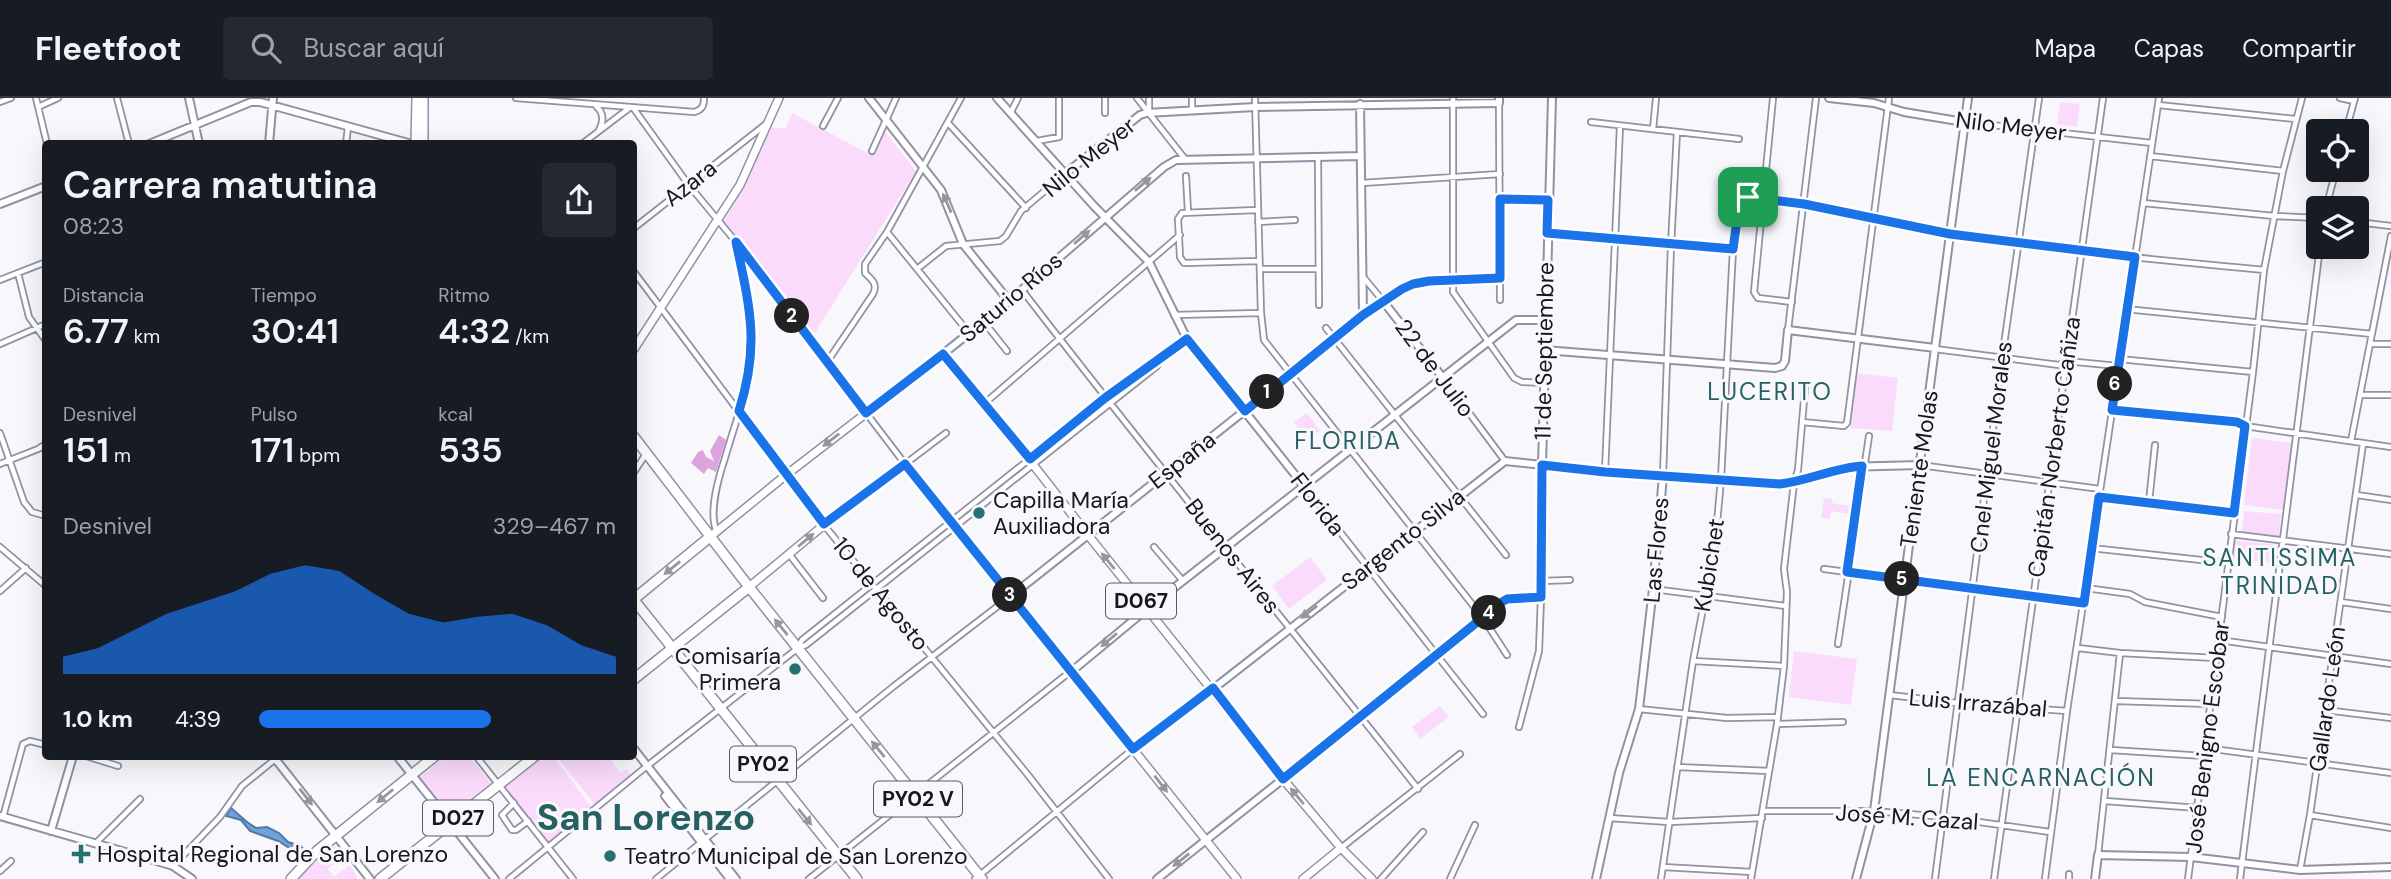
<!DOCTYPE html>
<html lang="es">
<head>
<meta charset="utf-8">
<style>
	body { margin:0; font-family:"DM Sans",sans-serif; background:#242831; color:#f1f3f6; height:100vh; display:flex; flex-direction:column; font-size:26px; white-space:nowrap }
	* { box-sizing:border-box; margin:0 }
	p { font-size:23px; color:#9ea1a6 }
	.icon { flex:none; width:38px; height:38px; fill:none; stroke:currentColor; stroke-width:2; stroke-linecap:round; stroke-linejoin:round }
	.map { position:relative; flex:1; overflow:hidden }
	.side { position:absolute; left:42px; top:42px; width:595px; height:620px; display:flex; flex-direction:column; background:#171b24; border-radius:7px; box-shadow:0 7px 28px #0002 }
	.side>* { flex:none }
	.tools { position:absolute; left:2306px; top:21px; display:grid; gap:14px }
	.tools a { display:grid; place-items:center; width:63px; height:63px; border-radius:7px; background:#171b24; box-shadow:0 7px 28px #0002; font-size:35px }
	.pin { position:absolute; display:grid; place-items:center; width:60px; height:60px; color:#fff; margin:-30px; border-radius:14px; box-shadow:0 4px 10px #0006 }
	.km { position:absolute; width:35px; height:35px; margin:-18px; border-radius:50%; background:#222; color:#fff; font-size:19px; line-height:35px; text-align:center }
	.round { display:grid; place-items:center; flex:none; width:74px; height:74px; border-radius:7px; background:#242831 }
	.headline { display:flex; align-items:center; justify-content:space-between; height:119px; padding:0 21px }
	h1 { font-size:38px; font-weight:600; line-height:52px }
	.figures { display:grid; grid-template-columns:repeat(3,1fr); gap:10px; height:119px; padding:7px 21px }
	.figures div { display:grid; align-content:center }
	.figures b { font-size:35px; font-weight:600 }
	.figures small { font-size:19px; font-weight:400 }
	.figures p { font-size:19px }
	.chart { height:196px; padding:14px 21px }
	.chart p { display:flex; justify-content:space-between }
	.chart svg { width:100%; height:126px; margin-top:7px; fill:#1a73e8; opacity:.7 }
	ul { padding:0 21px; list-style:none; font-size:23px }
	li { display:grid; grid-template-columns:112px 84px 1fr; align-items:center; height:52px }
	li i { height:18px; border-radius:9px; background:#1a73e8 }
	header { display:flex; align-items:center; gap:42px; box-sizing:border-box; height:98px; padding:0 35px; background:#171b24; border-bottom:2px solid #363941 }
	header strong { font-size:33px }
	nav { display:flex; gap:38px; margin-inline-start:auto; font-size:24px }
	.search { width:490px; height:63px; background:#242831; display:flex; align-items:center; gap:18px; box-sizing:border-box; padding:0 24px; border-radius:7px; color:#9ea1a6; font-size:26px }
	.map>svg:first-child { display:block }
	.green { fill:#fbdbfc }
	.forest { fill:#dda3df }
	.water { fill:#6da2dd; stroke:#5378a4; stroke-width:2 }
	.lines { fill:none; stroke-linecap:round; stroke-linejoin:round }
	.street-casing { stroke:#9291a5; stroke-width:8 }
	.secondary-casing { stroke:#9291a5; stroke-width:10 }
	.primary-casing { stroke:#9291a5; stroke-width:10 }
	.highway-casing { stroke:#9291a5; stroke-width:12 }
	.street { stroke:#fff; stroke-width:4.5 }
	.secondary { stroke:#fff; stroke-width:6 }
	.primary { stroke:#fff; stroke-width:7 }
	.highway { stroke:#fff; stroke-width:9 }
	.oneway { fill:#97979a }
	.route-casing { stroke:#fff; stroke-width:14 }
	.route { stroke:#1a73e8; stroke-width:9 }
	.poi-dot { fill:#257071; stroke:#f8f8fc; stroke-width:2.5 }
	.labels { text-anchor:middle; dominant-baseline:central; stroke-width:6; stroke-linejoin:round; paint-order:stroke }
	.shield { fill:#f8f8fc; stroke:#5a5a61; stroke-width:2 }
	.shield-label { font-size:21px; font-weight:bold; fill:#17171e }
	.street-label { font-size:23px; fill:#17171e; stroke:#f8f8fc }
	.poi-label { font-size:23px; fill:#17171e; stroke:#f8f8fc; text-anchor:start }
	.neighbourhood-label { font-size:24px; letter-spacing:2px; fill:#266061; stroke:#f8f8fc }
	.town-label { font-size:37px; font-weight:bold; fill:#266061; stroke:#f8f8fc }
</style>
</head>
<body>
<header>
<strong>Fleetfoot</strong>
<div class="search"><svg class="icon" aria-label="search" viewBox="0 0 24 24"><circle cx="10" cy="10" r="6"/><path d="M15 15l6 6"/></svg>Buscar aquí</div>
<nav><a>Mapa</a><a>Capas</a><a>Compartir</a></nav>
</header>
<div class="map">
<svg width="2391" height="781" viewBox="0 0 2391 781">
	<rect width="100%" height="100%" fill="#f8f8fc"/>
	<path class="green" d="M2060,4l20,2 -3,23 -20,-3z
		M792,15l79,42 14,-23 31,39 -103,165 -90,-114 20,-34 29,-61 13,2z
		M1856,275l42,5 -6,53 -42,-3z
		M1307,315l13,18 -13,10 -13,-19z
		M2252,340l40,5 -8,67 -40,-5z
		M1824,400l8,1v4l19,3 -1,8 -19,-3 -1,8 -9,-1z
		M2244,413l37,3 -2,22 -37,-4z
		M2234,442l45,5 -2,19 -45,-5z
		M1310,459l17,23 -38,29 -17,-23z
		M1794,553l63,8 -6,46 -62,-8z
		M1440,608l9,11 -29,22 -8,-12z
		M446,658h23l24,29 -42,32 -31,-40z
		M540,658h13l40,53 -44,35 -46,-59z
		M556,658h52l12,17 6,-4 5,6 -36,30z
		M332,745l11,13 -15,13 6,8 16,-12 8,14h-61l13,-16z"/>
	<path class="forest" d="M719,337l7,5 -10,32 -8,-4 -4,6 -13,-11 7,-11 5,-2 3,7 8,4 -4,-10z"/>
	<path class="water" d="M231,710l16,14 9,6 11,-1 12,6 9,9 13,4 5,7 -6,5 -6,-7 -16,-10 -28,-10 -9,-11 -15,-4z"/>
	<g class="lines">
		<g class="street-casing">
			<path id="street" d="M36,0l11,46
				M117,0l12,46
				M516,0l178,14c8,-2 10,-6 10,-14
				M1105,0v15
				M1137,0l48,61
				M1149,0v14
				M1192,0v11
				M1255,0l6,215 3,27 219,278 24,37
				M1453,0v194l61,86 8,4 22,1
				M1773,0l-19,194 4,6 34,4
				M2340,0l14,3
				M0,4l11,-4
				M1499,5l1,197
				M2158,7l137,14
				M596,8c8,7 8,15 3,24
				M38,9l20,-9
				M634,11l54,75 48,58 169,222 41,-31
				M1011,14l7,-14
				M1591,24l148,17
				M1965,24l187,21
				M948,25l78,85
				M823,28l15,-28
				M1653,31l3,-31
				M2346,33l9,-33
				M1037,43l22,-4v-39
				M346,46l2,-17
				M582,46l46,-35
				M872,53l24,-53
				M2150,58l133,15
				M1318,59l1,148
				M1186,78l2,36
				M1362,85l138,-9
				M1500,101l48,1
				M2143,105l131,13 45,2
				M2326,110l10,-38
				M1257,112l-75,3 -4,6 2,38 4,6 75,-2
				M1258,124l37,-2
				M2357,124l34,4
				M634,130l132,-104
				M887,134l82,101
				M1547,135l186,16
				M917,171l29,-23 54,-5 6,-5 15,-25 45,-38
				M1260,171h58
				M634,174l190,253 204,250 81,104
				M18,175l11,44 17,24
				M1364,180l19,23 30,-17 16,-3 71,-3
				M0,182l46,-18
				M1022,192c129,168 264,332 396,499
				M2126,211l246,25
				M1174,217l87,-2
				M984,224l23,29
				M1326,230l180,227
				M1788,232l28,-232
				M0,246l46,-20
				M2370,246h21
				M1935,251l124,16 7,-4 52,5
				M2119,261l134,13
				M827,264l46,-68c5,-10 -1,-14 -8,-21v-9l22,-32 74,-134
				M1443,280l62,83
				M2360,297h31
				M985,305l195,-168
				M2112,312l125,12 8,4 146,21
				M1802,324l42,4 3,-3 42,-325
				M0,335l24,69 8,10 14,4
				M2351,343l40,-205
				M0,366l38,-15 8,-5
				M1920,367l180,24
				M634,374l12,-18
				M1605,374l15,-346
				M1663,378l8,-231 6,-113
				M1304,388l179,228
				M2357,397l34,5
				M2099,399l135,16
				M2149,404l6,-57
				M717,434c-9,-18 2,-56 8,-74 8,-29 20,-59 25,-89 7,-41 -4,-82 -13,-122
				M2231,436l160,20
				M0,449l46,39
				M1154,449l29,34
				M2091,450l138,15
				M789,456l34,44
				M1824,471l260,34
				M1541,483l29,-1
				M2086,490l44,6 15,8 77,15
				M1653,491l133,17
				M0,493l26,-23
				M2341,504l50,7
				M2219,542l172,24
				M1838,546l31,-208
				M798,549l4,-7 303,-241 82,-60
				M2078,550l42,5 96,5
				M1693,563l91,5
				M1890,597l67,8 110,8
				M2117,603l93,3
				M1639,611l88,9 51,-1
				M2325,612l66,8
				M1777,626l66,-2
				M1519,629l20,-76 2,-54 1,-132
				M2206,650l185,25
				M2111,652l93,6
				M86,658l32,10
				M476,658l97,123
				M1677,669l92,4
				M1283,681l219,-177 5,-3 34,-2
				M2105,703l93,7
				M514,705l-12,12 10,15h4l12,-9
				M1763,713h111l70,6 106,15
				M2310,717l81,13
				M3,719l20,-73 7,-3 16,4
				M1609,720l60,4 93,-4
				M96,745l44,-44
				M1341,750l119,-94
				M2098,757l22,-202
				M173,768l47,-49 22,-31 37,-30
				M1663,769l89,5
				M2300,772l10,-55 53,-371
				M0,773l11,-10
				M509,781l138,-113 151,-118 8,-3 351,-279 4,-7
				M656,781l238,-193 117,-90
				M809,781l262,-208
				M975,781l158,-130 79,-60
				M1381,781l42,-47
				M1450,781l25,-54
				M1661,781l32,-218 22,-116 6,-66 12,-230 7,-51 7,-2c70,8 136,27 205,38 103,17 208,26 312,36
				M1751,781l26,-155 7,-58 3,-74 -3,-23 10,-86 4,-13 7,-82
				M1935,781l67,-520 37,-261
				M1994,781l109,-781
				M2045,781l22,-168 92,-613
				M2069,781v-5
				M2188,781l65,-507 11,-102 19,-99 19,-73
				M2240,781l80,-632"/>
		</g>
		<g class="secondary-casing">
			<path id="secondary" d="M189,0l10,46
				M869,0l72,92 22,54 46,57
				M997,0l97,108 55,56 38,77 117,147
				M1829,0l45,5 30,9 60,10
				M1360,6l3,211
				M149,46l102,-42h9l152,42
				M269,46l4,-46
				M1066,75l74,-58 6,-2 109,-6 244,-4v-5
				M0,106l46,-18
				M1544,252l231,18 7,-2 3,-5 3,-31 147,18
				M943,256l66,-53 155,-134 12,-7 184,-4
				M1542,367l10,-367
				M1011,498l372,-295 60,77
				M1072,573l75,-62 369,-289h29
				M1213,591l292,-228 100,11 175,12 14,-1 49,-16 77,-2
				M634,651l102,130
				M273,658l97,123
				M397,658l98,123
				M665,698l65,83
				M0,718l160,46 13,4 19,13
				M51,733l22,-75
				M1157,781l126,-100
				M1596,781l23,-106 20,-64 14,-120 10,-113
				M1856,781l18,-68 94,-713
				M2095,781l3,-24 93,2 109,13 91,-3"/>
		</g>
		<g class="primary-casing">
			<path id="primary" d="M634,251l106,-164 39,-87
				M711,438l75,-61 157,-121 42,49 103,132 195,244 58,69 31,31
				M749,489l75,-62 81,-61 332,415
				M1303,781l38,-31"/>
		</g>
		<g class="highway-casing">
			<path id="highway" d="M423,0v46
				M416,46l1,-46
				M634,339l115,150 233,292
				M634,501l77,-63
				M634,502l223,279
				M634,581l115,-92
				M291,781l26,-28 118,-95
				M380,781l155,-123"/>
		</g>
		<use href="#street" class="street"/>
		<use href="#secondary" class="secondary"/>
		<use href="#primary" class="primary"/>
		<use href="#highway" class="highway"/>
	</g>
	<defs><path id="oneway-solid" d="M-6-.8H1V-3.2L6.5 0L1 3.2V.8H-6Z" transform="scale(1.75)"/></defs>
	<g class="oneway">
		<use href="#oneway-solid" transform="translate(1143 86) rotate(-40)"/>
		<use href="#oneway-solid" transform="translate(947 105) rotate(-114)"/>
		<use href="#oneway-solid" transform="translate(1082 139) rotate(-41)"/>
		<use href="#oneway-solid" transform="translate(831 342) rotate(142)"/>
		<use href="#oneway-solid" transform="translate(806 442) rotate(-40)"/>
		<use href="#oneway-solid" transform="translate(1108 463) rotate(-129)"/>
		<use href="#oneway-solid" transform="translate(672 470) rotate(141)"/>
		<use href="#oneway-solid" transform="translate(1309 514) rotate(142)"/>
		<use href="#oneway-solid" transform="translate(781 529) rotate(-129)"/>
		<use href="#oneway-solid" transform="translate(1109 542) rotate(140)"/>
		<use href="#oneway-solid" transform="translate(878 651) rotate(-129)"/>
		<use href="#oneway-solid" transform="translate(1161 686) rotate(52)"/>
		<use href="#oneway-solid" transform="translate(385 698) rotate(141)"/>
		<use href="#oneway-solid" transform="translate(1297 698) rotate(-130)"/>
		<use href="#oneway-solid" transform="translate(306 699) rotate(52)"/>
		<use href="#oneway-solid" transform="translate(805 719) rotate(50)"/>
		<use href="#oneway-solid" transform="translate(1181 762) rotate(142)"/>
	</g>
	<g class="lines">
		<g class="route-casing">
			<path id="route" d="M1748,99l56,7 146,30 185,23 -23,153 125,12 8,4 -11,87 -135,-16 -15,106 -237,-31 15,-106c-29,2 -54,15 -82,18l-175,-12 -63,-7 -1,132 -34,2 -5,3 -219,177 -70,-91 -80,61 -228,-285 -81,60 -85,-113c21,-66 11,-103 -3,-169l130,171 77,-59 87,105 75,-61 82,-59 58,72 118,-96 39,-26 11,-5 16,-3 71,-3v-79l48,1 -1,33 186,16 7,-51z"/>
		</g>
		<use href="#route" class="route"/>
	</g>
	<g class="poi-dot">
		<circle cx="979" cy="415" r="7"/>
		<circle cx="795" cy="571" r="7"/>
		<path d="M77.5 745.5h7v7h7v7h-7v7h-7v-7h-7v-7h7z"/>
		<circle cx="610" cy="758" r="7"/>
	</g>
	<g class="labels">
		<g class="shield">
			<rect x="1106" y="485.5" width="70" height="35" rx="5"/>
			<rect x="730" y="648.5" width="66" height="35" rx="5"/>
			<rect x="874" y="683.5" width="88" height="35" rx="5"/>
			<rect x="423" y="702.5" width="70" height="35" rx="5"/>
		</g>
		<g class="shield-label">
			<text x="1141" y="503">D067</text>
			<text x="763" y="666">PY02</text>
			<text x="918" y="701">PY02 V</text>
			<text x="458" y="720">D027</text>
		</g>
		<g class="street-label">
			<text transform="translate(2011 28) rotate(7)">Nilo Meyer</text>
			<text transform="translate(1089 59) rotate(-39)">Nilo Meyer</text>
			<text transform="translate(690 85) rotate(-38)">Azara</text>
			<text transform="translate(1011 199) rotate(-40)">Saturio Ríos</text>
			<text transform="translate(1544 253) rotate(-89)">11 de Septiembre</text>
			<text transform="translate(1435 270) rotate(53)">22 de Julio</text>
			<text transform="translate(1991 349) rotate(-83)">Cnel Miguel Morales</text>
			<text transform="translate(2054 349) rotate(-82)">Capitán Norberto Cañiza</text>
			<text transform="translate(1182 362) rotate(-38)">España</text>
			<text transform="translate(1919 371) rotate(-82)">Teniente Molas</text>
			<text transform="translate(1318 406) rotate(52)">Florida</text>
			<text transform="translate(1403 441) rotate(-38)">Sargento Silva</text>
			<text transform="translate(1656 452) rotate(-85)">Las Flores</text>
			<text transform="translate(1233 458) rotate(52)">Buenos Aires</text>
			<text transform="translate(1709 467) rotate(-81)">Kubichet</text>
			<text transform="translate(881 496) rotate(51)">10 de Agosto</text>
			<text transform="translate(2327 601) rotate(-82)">Gallardo León</text>
			<text transform="translate(1978 605) rotate(5)">Luis Irrazábal</text>
			<text transform="translate(2207 639) rotate(-83)">José Benigno Escobar</text>
			<text transform="translate(1907 719) rotate(4)">José M. Cazal</text>
		</g>
		<g class="poi-label">
			<text x="993" y="402">Capilla María<tspan x="993" dy="26">Auxiliadora</tspan></text>
			<text x="781" y="558" text-anchor="end">Comisaría<tspan x="781" dy="26">Primera</tspan></text>
			<text x="97" y="756">Hospital Regional de San Lorenzo</text>
			<text x="624" y="758">Teatro Municipal de San Lorenzo</text>
		</g>
		<g class="neighbourhood-label">
			<text x="1770" y="293">LUCERITO</text>
			<text x="1348" y="342">FLORIDA</text>
			<text x="2280" y="459">SANTISSIMA<tspan x="2280" dy="28">TRINIDAD</tspan></text>
			<text x="2041" y="679">LA ENCARNACIÓN</text>
		</g>
		<g class="town-label">
			<text x="646" y="719">San Lorenzo</text>
		</g>
	</g>
</svg>
<div class="tools">
<a><svg class="icon" aria-label="locate" viewBox="0 0 24 24"><circle cx="12" cy="12" r="6"/><path d="M12 2v4M12 18v4M2 12h4M18 12h4"/></svg></a>
<a><svg class="icon" aria-label="layers" viewBox="0 0 24 24"><path d="M12 4l9 5-9 5-9-5zM3 14l9 5 9-5"/></svg></a>
</div>
<div class="pin" style="left:1748px;top:99px;background:#1e9e55"><svg class="icon" aria-label="arrive" viewBox="0 0 24 24"><path d="M6 21V4h12l-3 4 3 4H6"/></svg></div>
<b class="km" style="left:1267px;top:294px">1</b>
<b class="km" style="left:792px;top:218px">2</b>
<b class="km" style="left:1010px;top:497px">3</b>
<b class="km" style="left:1489px;top:515px">4</b>
<b class="km" style="left:1902px;top:481px">5</b>
<b class="km" style="left:2115px;top:286px">6</b>
<section class="side">
<div class="headline"><div><h1>Carrera matutina</h1><p>08:23</p></div><a class="round"><svg class="icon" aria-label="share" viewBox="0 0 24 24"><path d="M12 15V3M7 8l5-5 5 5M5 13v7h14v-7"/></svg></a></div>
<div class="figures">
<div><p>Distancia</p><b>6.77<small> km</small></b></div>
<div><p>Tiempo</p><b>30:41</b></div>
<div><p>Ritmo</p><b>4:32<small> /km</small></b></div>
</div>
<div class="figures">
<div><p>Desnivel</p><b>151<small> m</small></b></div>
<div><p>Pulso</p><b>171<small> bpm</small></b></div>
<div><p>kcal</p><b>535</b></div>
</div>
<div class="chart"><p><span>Desnivel</span>329–467 m</p>
<svg viewBox="0 0 160 44" preserveAspectRatio="none"><path d="M0 44V38L10 35L20 29L30 23L40 19L50 15L60 9L70 6L80 8L90 16L100 23L110 26L120 24L130 23L140 27L150 34L160 38V44z"/></svg>
</div>
<ul>
<li><b>1.0 km</b>4:39<i style="width:65%"></i></li>
</ul>
</section>
</div>
</body>
</html>
